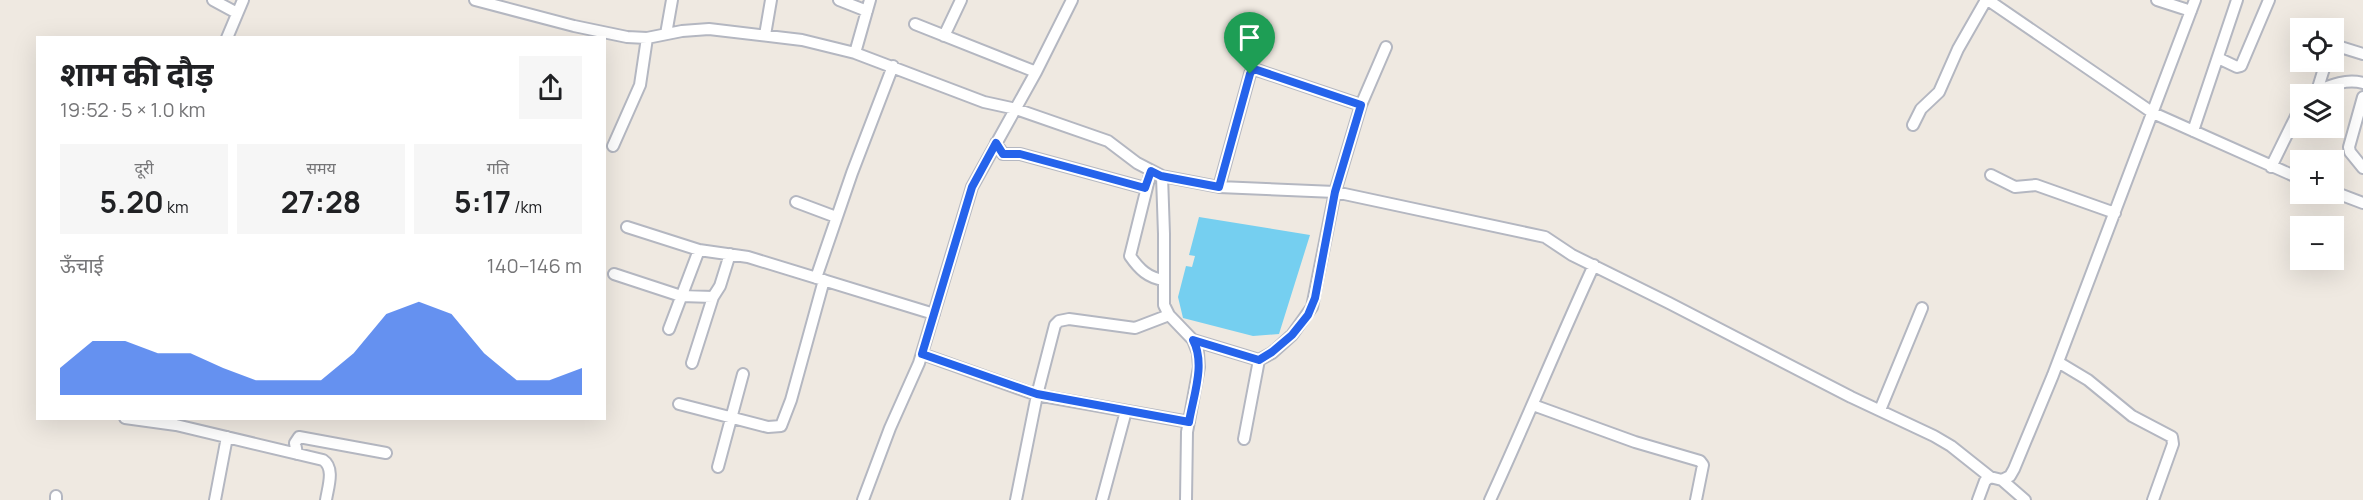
<!DOCTYPE html>
<html lang="hi">
<head>
<meta charset="utf-8">
<style>
	body { margin:0; font-family:Manrope,"Noto Sans Devanagari",sans-serif; background:#f6f6f6; color:#202124; height:100vh; display:flex; flex-direction:column; font-size:22px; white-space:nowrap }
	* { box-sizing:border-box; margin:0 }
	p { font-size:20px; color:#757577 }
	.icon { flex:none; width:33px; height:33px; fill:none; stroke:currentColor; stroke-width:2; stroke-linecap:round; stroke-linejoin:round }
	.map { position:relative; flex:1; overflow:hidden }
	.details { position:absolute; left:36px; top:36px; width:570px; height:384px; display:flex; flex-direction:column; background:#fff; border-radius:0px; box-shadow:0 6px 24px #0002 }
	.details>* { flex:none }
	.fabs { position:absolute; left:2290px; top:18px; display:grid; gap:12px }
	.fabs a { display:grid; place-items:center; width:54px; height:54px; border-radius:0px; background:#fff; box-shadow:0 6px 24px #0002; font-size:30px }
	.pin { position:absolute; display:grid; place-items:center; width:51px; height:51px; color:#fff; margin:-62px -26px; border-radius:50% 50% 50% 0; rotate:-45deg; box-shadow:0 0 6px #0007 }
	.pin .icon { rotate:45deg }
	.round { display:grid; place-items:center; flex:none; width:63px; height:63px; border-radius:0px; background:#f6f6f6 }
	.summary { display:flex; align-items:center; justify-content:space-between; height:102px; padding:0 24px }
	h1 { font-size:33px; font-weight:700; line-height:45px }
	.metrics { display:grid; grid-template-columns:repeat(3,1fr); gap:9px; height:102px; padding:6px 24px }
	.metrics div { display:grid; align-content:center; border-radius:0px; background:#f6f6f6; text-align:center }
	.metrics b { font-size:30px; font-weight:700 }
	.metrics small { font-size:16px; font-weight:400 }
	.metrics p { font-size:16px }
	.chart { height:168px; padding:12px 24px }
	.chart p { display:flex; justify-content:space-between }
	.chart svg { width:100%; height:108px; margin-top:6px; fill:#2563eb; opacity:.7 }
	.map>svg:first-child { display:block }
	.water { fill:#75cff0 }
	.lines { fill:none; stroke-linecap:round; stroke-linejoin:round }
	.minor-casing { stroke:#b4b7c1; stroke-width:14 }
	.minor { stroke:#fff; stroke-width:10 }
	.route-casing { stroke:#fff; stroke-width:12 }
	.route { stroke:#2563eb; stroke-width:8 }
</style>
</head>
<body>
<div class="map">
<svg width="2363" height="500" viewBox="0 0 2363 500">
	<rect width="100%" height="100%" fill="#efe9e1"/>
	<path class="water" d="M1199,217l111,18 -31,99 -26,2 -70,-18 -5,-21 8,-31 6,1 3,-11 -6,-1z"/>
	<g class="lines">
		<g class="minor-casing">
			<path id="minor" d="M213,0l24,13
				M475,0l99,26 53,11 20,1 35,-7 27,-2 93,11 53,13 129,49 32,7 92,32 29,22 25,13 57,11 116,5 210,45 27,18 97,48 182,94 83,39 17,10 39,31
				M839,0l28,11
				M1988,0l165,113 148,66
				M2157,0l34,11
				M915,24l121,48
				M666,34l6,-34
				M765,35l6,-35
				M944,36l17,-36
				M227,38l16,-38
				M2334,45l29,9
				M855,53l15,-53
				M2218,58l19,9 4,-1 28,-66
				M2317,91l9,-29
				M2309,94c18,-7 35,-16 54,-11
				M2363,97l-14,50 1,5 13,16
				M1913,125l8,-16 18,-17 19,-43 28,-49
				M2193,131l44,-131
				M996,143l7,11h17l125,34
				M613,146l27,-61 7,-47
				M2271,167l30,-61
				M1151,171l-21,85c9,13 18,22 34,24
				M1991,175l24,12 21,-2 79,28
				M1162,176l2,58v71l5,10 24,25 5,13 1,14 -12,65 -1,68
				M1219,187l31,-113 2,-3 5,-1 104,35
				M2334,192l29,11
				M796,202l40,15
				M627,227l72,23 49,7 186,57
				M614,274l67,22 32,1 7,-11 10,-32
				M816,278l36,-105 41,-107
				M669,329l30,-79
				M1193,340l66,20 13,-7 20,-18 20,-28 23,-115 26,-87 25,-58
				M922,354l115,41 152,27
				M2058,362l30,18 44,36 40,21 1,7 -20,56
				M692,363l21,-66
				M679,404l89,23 13,-1 10,-26 33,-120
				M1533,405l102,37 65,19 3,4 -7,35
				M1880,410l42,-102
				M125,418l51,7 147,35c12,8 5,27 3,40
				M1244,439l15,-79
				M297,454l-2,-11 4,-6 87,16
				M718,467l25,-93
				M2002,480l23,20
				M56,500v-4
				M215,500l12,-63
				M863,500l27,-72 29,-65 53,-176 64,-115 36,-72
				M1016,500l21,-105 18,-70 4,-4 10,-2 66,9 34,-13
				M1102,500l24,-89
				M1490,500c36,-78 68,-157 104,-235
				M1978,500l7,-19 5,-4 12,3 8,-4 4,-7 39,-94 142,-375"/>
		</g>
		<use href="#minor" class="minor"/>
	</g>
	<g class="lines">
		<g class="route-casing">
			<path id="route" d="M1252,70h5l104,35 -26,87 -20,106 -7,17 -16,20 -20,17 -13,8 -66,-20c13,24 0,57 -4,82l-152,-28 -115,-40 50,-167 24,-44 7,11h17l125,34 6,-17 10,5 58,11 31,-113z"/>
		</g>
		<use href="#route" class="route"/>
	</g>
</svg>
<div class="fabs">
<a><svg class="icon" aria-label="locate" viewBox="0 0 24 24"><circle cx="12" cy="12" r="6"/><path d="M12 2v4M12 18v4M2 12h4M18 12h4"/></svg></a>
<a><svg class="icon" aria-label="layers" viewBox="0 0 24 24"><path d="M12 4l9 5-9 5-9-5zM3 14l9 5 9-5"/></svg></a>
<a>+</a>
<a>−</a>
</div>
<div class="pin" style="left:1250px;top:74px;background:#1e9e55"><svg class="icon" aria-label="arrive" viewBox="0 0 24 24"><path d="M6 21V4h12l-3 4 3 4H6"/></svg></div>
<section class="details">
<div class="summary"><div><h1>शाम की दौड़</h1><p>19:52 · 5 × 1.0 km</p></div><a class="round"><svg class="icon" aria-label="share" viewBox="0 0 24 24"><path d="M12 15V3M7 8l5-5 5 5M5 13v7h14v-7"/></svg></a></div>
<div class="metrics">
<div><p>दूरी</p><b>5.20<small> km</small></b></div>
<div><p>समय</p><b>27:28</b></div>
<div><p>गति</p><b>5:17<small> /km</small></b></div>
</div>
<div class="chart"><p><span>ऊँचाई</span>140–146 m</p>
<svg viewBox="0 0 160 44" preserveAspectRatio="none"><path d="M0 44V33L10 22L20 22L30 27L40 27L50 33L60 38L70 38L80 38L90 27L100 11L110 6L120 11L130 27L140 38L150 38L160 33V44z"/></svg>
</div>
</section>
</div>
</body>
</html>
